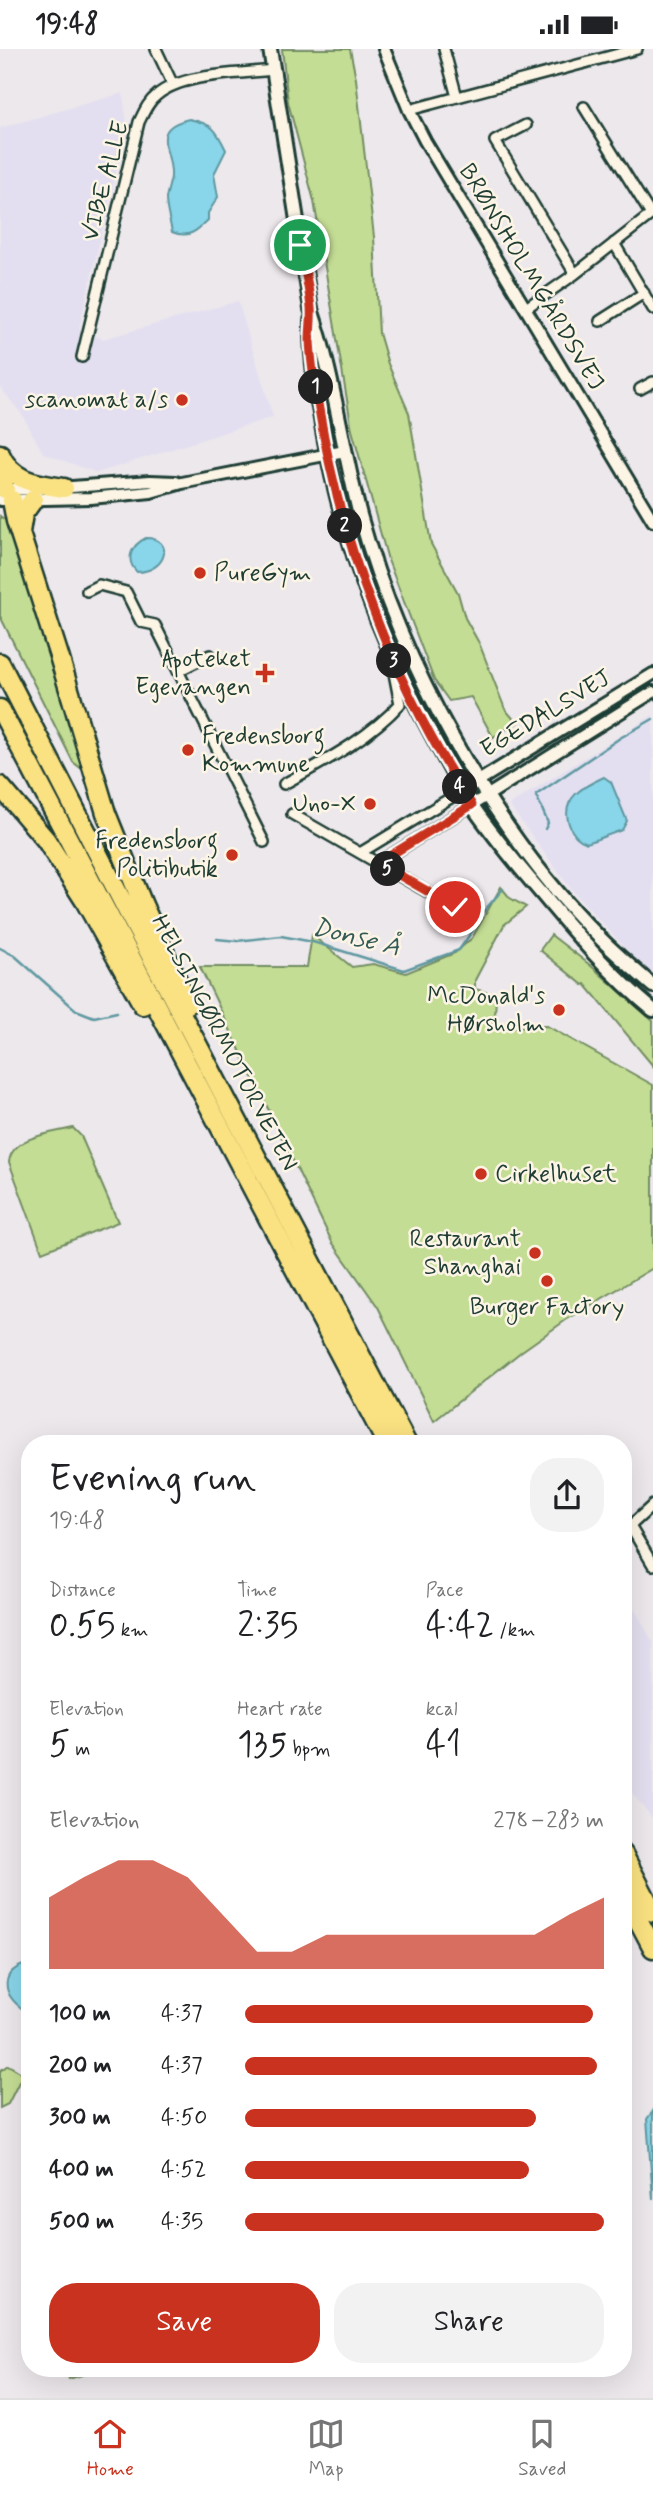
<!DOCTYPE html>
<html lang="en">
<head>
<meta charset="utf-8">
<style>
	body { margin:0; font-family:Mynerve,sans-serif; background:#f2f2f2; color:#202124; height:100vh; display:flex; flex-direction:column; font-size:26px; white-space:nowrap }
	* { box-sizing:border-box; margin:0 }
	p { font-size:23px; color:#757577 }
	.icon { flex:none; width:38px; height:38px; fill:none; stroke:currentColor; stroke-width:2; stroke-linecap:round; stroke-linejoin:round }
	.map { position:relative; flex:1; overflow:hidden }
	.panel { position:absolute; left:21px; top:1386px; width:611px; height:942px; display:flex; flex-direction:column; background:#fff; border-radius:28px; box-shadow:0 7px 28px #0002 }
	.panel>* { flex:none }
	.pin { position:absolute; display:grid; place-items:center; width:60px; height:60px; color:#fff; margin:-30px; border:4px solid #fff; border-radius:50%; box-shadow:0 2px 7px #0007 }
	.km { position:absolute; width:35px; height:35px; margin:-18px; border-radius:50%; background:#222; color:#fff; font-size:19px; line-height:35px; text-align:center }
	.round { display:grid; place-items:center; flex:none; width:74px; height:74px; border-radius:28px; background:#f2f2f2 }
	.overview { display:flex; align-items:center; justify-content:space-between; height:119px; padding:0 28px }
	h1 { font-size:38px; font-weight:600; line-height:52px }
	.metrics { display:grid; grid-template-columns:repeat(3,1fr); gap:10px; height:119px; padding:7px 28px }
	.metrics div { display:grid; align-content:center }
	.metrics b { font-size:35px; font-weight:600 }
	.metrics small { font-size:19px; font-weight:400 }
	.metrics p { font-size:19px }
	.chart { height:196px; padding:14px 28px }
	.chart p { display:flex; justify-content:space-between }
	.chart svg { width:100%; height:126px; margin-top:7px; fill:#c8321e; opacity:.7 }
	.primary-button { display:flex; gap:14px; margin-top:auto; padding:14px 28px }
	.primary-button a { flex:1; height:80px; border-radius:28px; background:#c8321e; color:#fff; font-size:28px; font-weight:600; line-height:80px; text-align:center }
	.primary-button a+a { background:#f2f2f2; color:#202124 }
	ul { padding:0 28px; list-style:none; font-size:23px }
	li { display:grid; grid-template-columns:112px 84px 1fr; align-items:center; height:52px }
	li i { height:18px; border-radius:9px; background:#c8321e }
	.status { display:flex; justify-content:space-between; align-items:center; height:49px; padding:0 35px; background:#fff; direction:ltr }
	.status svg { height:19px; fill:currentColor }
	.menu { display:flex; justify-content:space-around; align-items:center; height:98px; border-top:2px solid #e0e0e0; background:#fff; font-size:19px; color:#757577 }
	.menu a { display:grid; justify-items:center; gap:4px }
	.menu .current { color:#c8321e }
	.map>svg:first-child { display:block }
	.built { fill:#e3dff0 }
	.green { fill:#c4dd94; stroke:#728d64; stroke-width:2 }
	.water { fill:#89d5e9; stroke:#5f98a1; stroke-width:2 }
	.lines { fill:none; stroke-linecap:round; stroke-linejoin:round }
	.stream { stroke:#5f98a1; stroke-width:2.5 }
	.minor-casing { stroke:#1f3d34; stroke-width:14 }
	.tertiary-casing { stroke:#1f3d34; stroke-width:16 }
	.secondary-casing { stroke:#1f3d34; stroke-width:18 }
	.motorway-casing { stroke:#1f3d34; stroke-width:23 }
	.minor { stroke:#fcf5e5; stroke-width:9 }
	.tertiary { stroke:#fcf5e5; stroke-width:10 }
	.secondary { stroke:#fcf5e5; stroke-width:12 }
	.motorway { stroke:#fae181; stroke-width:18 }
	.route-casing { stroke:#fff; stroke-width:14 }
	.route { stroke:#c8321e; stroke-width:9 }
	.poi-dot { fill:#c8321e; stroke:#fcf5e5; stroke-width:2.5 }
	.labels { text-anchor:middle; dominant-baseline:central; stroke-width:5; stroke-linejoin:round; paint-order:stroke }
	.street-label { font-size:24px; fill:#1f3d34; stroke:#fcf5e5 }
	.poi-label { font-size:24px; fill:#1f3d34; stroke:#fcf5e5; text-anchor:end }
	.water-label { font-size:26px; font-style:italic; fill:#345b58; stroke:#fcf5e5 }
</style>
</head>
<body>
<div class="status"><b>19:48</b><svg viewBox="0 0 49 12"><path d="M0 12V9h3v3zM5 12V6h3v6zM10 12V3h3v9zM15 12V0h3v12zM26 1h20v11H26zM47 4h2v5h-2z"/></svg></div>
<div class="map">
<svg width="653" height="2349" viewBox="0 0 653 2349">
	<rect width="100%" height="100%" fill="#ede8ec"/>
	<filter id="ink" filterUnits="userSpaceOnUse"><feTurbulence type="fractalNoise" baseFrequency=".0143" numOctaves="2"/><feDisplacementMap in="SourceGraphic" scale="14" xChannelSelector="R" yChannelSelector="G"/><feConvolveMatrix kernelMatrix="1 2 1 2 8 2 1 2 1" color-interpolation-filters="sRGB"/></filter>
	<g filter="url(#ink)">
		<path class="built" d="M123,44l4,33 -48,203 24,10 135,-38 35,116 -176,56 -54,-20 -20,-37 -23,-29v-259z
			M653,666v264l-82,-90 -62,-84z
			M623,1540l30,53v177l-30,-37z"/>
		<path class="green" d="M282,0h68l6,30 18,158 5,96 9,31 21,49 22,131 27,49 7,25 14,25 26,66 12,14 -24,14 -22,-40 -22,4 -15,-21 -46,-120 -36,-130 -38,-229 -26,-99z
			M0,467l9,7 79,251 -15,-12 -73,-146z
			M501,838l9,11 16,9 -22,18 -29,55v9l21,6 -1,22 -5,7 23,3 34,-1 106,59v183l-87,52 -44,31 -88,70 -56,-114 -46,-65 -132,-275h107l5,-32 40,32 21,-3 33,9 49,-20 17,-15z
			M551,886l39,30 63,56v45l-68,-82 -2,1 -43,-35z
			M73,1079l8,8 37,86 -76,30 -33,-90c3,-26 44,-29 64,-34z
			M8,2016l15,9 -15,30 -8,4v-37z
			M65,2319h39l-35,11z"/>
		<path class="water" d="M189,70c24,5 27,10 37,31l-12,24 4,23 -10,16v7c-11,11 -20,19 -36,12 -2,-11 -6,-23 -6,-33 1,-8 4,-15 5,-22 2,-27 -24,-48 18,-58z
			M146,489c29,0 21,34 -9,34 -13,-13 -5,-27 9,-34z
			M604,728l7,5 16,39 -5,9 -35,13c-9,-3 -15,-9 -18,-19 -9,-26 15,-38 35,-47z
			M30,1914v46l-6,1c-24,-17 -24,-40 6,-47z
			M653,2062v88l-6,-80z"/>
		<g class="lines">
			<path class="stream" d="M545,780l3,-6 -12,-28 84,-57 33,-19
				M483,863l20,-23
				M217,890l20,2 44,-5 32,6 91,28 55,-20 14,-20
				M0,899l15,8 61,54 18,7 23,-5"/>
			<g class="minor-casing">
				<path id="minor" d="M156,0l17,36
					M444,0l13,48
					M584,58l67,108
					M409,61l228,-61
					M526,76l-31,16 80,133
					M614,194l39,66
					M526,259l49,-34 78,-61
					M600,272l44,-28
					M82,308l57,-235c5,-10 9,-20 18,-27 25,-22 83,-21 116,-25
					M640,340l13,-7
					M87,542l12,-6 27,7 15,30 14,3 109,217
					M178,622l32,-16
					M284,735c41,-23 84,-45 116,-80l-8,-41
					M292,765l174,100
					M360,804l102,-62
					M378,814l94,-58
					M653,1456l-23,21 23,39"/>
			</g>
			<g class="tertiary-casing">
				<path id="tertiary" d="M384,0l25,61 16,31 228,380
					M59,439l91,-7 26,1
					M0,440h40
					M0,451l91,-2 60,-6 31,-9 163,-32
					M462,742l191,-117
					M472,756l181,-113"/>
			</g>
			<g class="secondary-casing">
				<path id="secondary" d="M270,0l41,260c23,67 31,138 49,206 41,149 132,316 242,425 16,16 34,31 51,46
					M311,271c-1,39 6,78 13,116 19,106 58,209 110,303 12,22 23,44 37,65 22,32 47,62 72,91 34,41 69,81 110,115"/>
			</g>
			<g class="motorway-casing">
				<path id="motorway" d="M0,405c12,28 37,30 64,34
					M0,424l5,16
					M12,451l4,21 43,135 47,157 37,92 45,99
					M20,483l3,-18 10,-14
					M0,614l132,257 275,524
					M0,660l387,735
					M0,737l46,54 39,61 58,104
					M623,1805l30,58
					M623,1842l30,57"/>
			</g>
			<use href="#minor" class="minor"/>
			<use href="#tertiary" class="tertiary"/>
			<use href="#secondary" class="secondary"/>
			<use href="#motorway" class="motorway"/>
		</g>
	</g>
	<g class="lines" filter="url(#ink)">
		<g class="route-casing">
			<path id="route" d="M300,196c4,21 9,42 11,63 1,11 -1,21 -1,32 1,23 5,47 9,69 23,139 75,277 153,396l-94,58 77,44"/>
		</g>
		<use href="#route" class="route"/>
	</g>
	<g class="poi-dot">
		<circle cx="182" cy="351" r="7"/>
		<circle cx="200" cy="524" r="7"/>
		<path d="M261.5 613.5h7v7h7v7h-7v7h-7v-7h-7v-7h7z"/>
		<circle cx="188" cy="701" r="7"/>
		<circle cx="370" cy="755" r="7"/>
		<circle cx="232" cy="806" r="7"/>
		<circle cx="559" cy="961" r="7"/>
		<circle cx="481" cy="1125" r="7"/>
		<circle cx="535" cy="1204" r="7"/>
		<circle cx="547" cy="1232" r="7"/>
	</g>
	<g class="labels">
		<g class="street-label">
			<text transform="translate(106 132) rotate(-75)">VIBE ALLE</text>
			<text transform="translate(531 228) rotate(59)">BRØNSHOLMGÅRDSVEJ</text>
			<text transform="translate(546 665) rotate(-31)">EGEDALSVEJ</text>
			<text transform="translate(224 994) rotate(62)">HELSINGØRMOTORVEJEN</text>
		</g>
		<g class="poi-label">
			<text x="168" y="351">scanomat a/s</text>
			<text x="214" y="524" text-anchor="start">PureGym</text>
			<text x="251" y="610">Apoteket<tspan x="251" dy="28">Egevangen</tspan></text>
			<text x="202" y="687" text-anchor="start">Fredensborg<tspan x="202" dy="28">Kommune</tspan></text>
			<text x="356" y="755">Uno-X</text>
			<text x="218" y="792">Fredensborg<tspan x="218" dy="28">Politibutik</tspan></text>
			<text x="545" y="947">McDonald's<tspan x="545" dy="28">Hørsholm</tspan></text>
			<text x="495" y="1125" text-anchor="start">Cirkelhuset</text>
			<text x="521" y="1190">Restaurant<tspan x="521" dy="28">Shanghai</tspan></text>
			<text x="547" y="1258" text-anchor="middle">Burger Factory</text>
		</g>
		<g class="water-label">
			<text transform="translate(356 889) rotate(14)">Donse Å</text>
		</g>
	</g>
</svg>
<div class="pin" style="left:300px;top:196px;background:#1e9e55"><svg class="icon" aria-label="arrive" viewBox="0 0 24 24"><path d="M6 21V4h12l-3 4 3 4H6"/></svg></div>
<div class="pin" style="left:455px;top:858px;background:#d93025"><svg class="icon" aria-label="check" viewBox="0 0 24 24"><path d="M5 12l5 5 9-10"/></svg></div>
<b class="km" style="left:316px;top:338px">1</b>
<b class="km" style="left:345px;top:477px">2</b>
<b class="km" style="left:394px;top:612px">3</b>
<b class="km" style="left:460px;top:738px">4</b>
<b class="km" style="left:388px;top:820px">5</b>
<section class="panel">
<div class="overview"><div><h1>Evening run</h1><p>19:48</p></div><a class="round"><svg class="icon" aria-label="share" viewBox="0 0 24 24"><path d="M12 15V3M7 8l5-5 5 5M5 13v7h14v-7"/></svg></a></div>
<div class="metrics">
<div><p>Distance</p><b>0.55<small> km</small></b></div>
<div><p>Time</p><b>2:35</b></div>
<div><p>Pace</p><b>4:42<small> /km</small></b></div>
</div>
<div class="metrics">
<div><p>Elevation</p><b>5<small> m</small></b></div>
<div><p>Heart rate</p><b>135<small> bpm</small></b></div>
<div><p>kcal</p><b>41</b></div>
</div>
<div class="chart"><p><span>Elevation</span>278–283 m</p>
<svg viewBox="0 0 160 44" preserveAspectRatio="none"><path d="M0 44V19L10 12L20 6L30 6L40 12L50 25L60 38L70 38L80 32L90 32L100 32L110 32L120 32L130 32L140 32L150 25L160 19V44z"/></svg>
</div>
<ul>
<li><b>100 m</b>4:37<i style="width:97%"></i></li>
<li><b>200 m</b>4:37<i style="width:98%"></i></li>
<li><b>300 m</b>4:50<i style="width:81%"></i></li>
<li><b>400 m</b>4:52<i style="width:79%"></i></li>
<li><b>500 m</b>4:35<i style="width:100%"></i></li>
</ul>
<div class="primary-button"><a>Save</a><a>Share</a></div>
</section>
</div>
<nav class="menu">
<a class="current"><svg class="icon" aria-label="home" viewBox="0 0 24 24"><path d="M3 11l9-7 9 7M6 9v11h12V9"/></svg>Home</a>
<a><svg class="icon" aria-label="map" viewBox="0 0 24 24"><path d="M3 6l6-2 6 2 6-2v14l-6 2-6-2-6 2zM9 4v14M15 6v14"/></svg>Map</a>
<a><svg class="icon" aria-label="saved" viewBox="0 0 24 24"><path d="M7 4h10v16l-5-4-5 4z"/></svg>Saved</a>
</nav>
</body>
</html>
